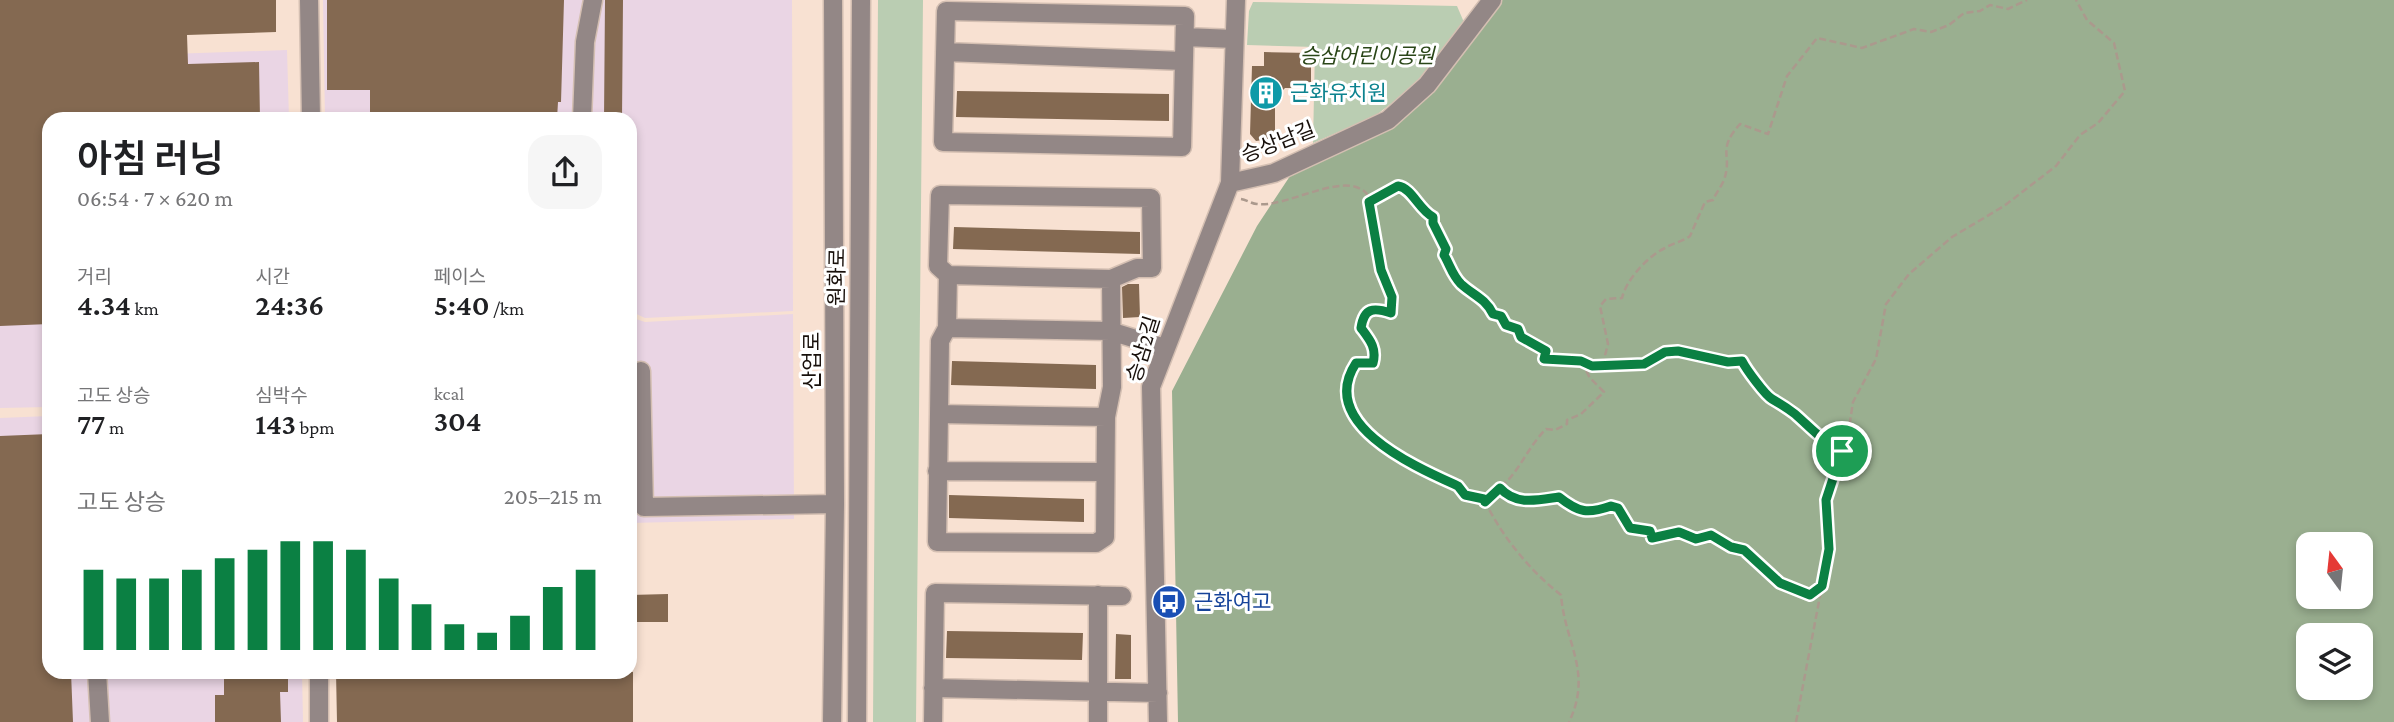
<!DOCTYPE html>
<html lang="ko">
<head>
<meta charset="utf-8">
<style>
	body { margin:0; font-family:"Crimson Pro","Noto Sans KR",serif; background:#f6f6f6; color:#202124; height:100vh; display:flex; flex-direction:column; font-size:26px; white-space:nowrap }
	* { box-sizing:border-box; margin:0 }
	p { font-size:23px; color:#757577 }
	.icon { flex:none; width:38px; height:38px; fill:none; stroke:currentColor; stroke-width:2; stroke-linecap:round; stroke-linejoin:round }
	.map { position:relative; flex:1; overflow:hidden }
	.sheet { position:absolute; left:42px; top:112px; width:595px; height:567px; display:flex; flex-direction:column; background:#fff; border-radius:21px; box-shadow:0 4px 10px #0003 }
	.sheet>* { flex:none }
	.needle { width:46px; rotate:345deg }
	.controls { position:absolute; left:2296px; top:532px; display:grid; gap:14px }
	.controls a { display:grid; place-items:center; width:77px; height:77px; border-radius:14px; background:#fff; box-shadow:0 4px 10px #0003; font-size:35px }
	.pin { position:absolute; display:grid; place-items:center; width:60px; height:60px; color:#fff; margin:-30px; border:4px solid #fff; border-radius:50%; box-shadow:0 2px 7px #0007 }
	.round { display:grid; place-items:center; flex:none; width:74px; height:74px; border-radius:21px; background:#f6f6f6 }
	.overview { display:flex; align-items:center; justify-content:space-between; height:119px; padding:0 35px }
	h1 { font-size:38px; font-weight:600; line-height:52px }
	.stats { display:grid; grid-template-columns:repeat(3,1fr); gap:10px; height:119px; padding:7px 35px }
	.stats div { display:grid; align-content:center }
	.stats b { font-size:30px; font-weight:600 }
	.stats small { font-size:19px; font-weight:400 }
	.stats p { font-size:19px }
	.chart { height:196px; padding:14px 35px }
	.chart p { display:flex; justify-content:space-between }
	.chart svg { width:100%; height:126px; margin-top:7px; stroke:#0b8043; stroke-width:6 }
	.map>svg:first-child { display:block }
	.industrial { fill:#ead5e4 }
	.green { fill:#bacdb2 }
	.forest { fill:#9aaf90; fill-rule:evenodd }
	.building { fill:#846951 }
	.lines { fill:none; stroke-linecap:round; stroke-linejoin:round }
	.minor-casing { stroke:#d4bfb2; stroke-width:21 }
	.path { stroke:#ab998d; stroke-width:2.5; stroke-dasharray:7 3.5; stroke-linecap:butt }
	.minor { stroke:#938786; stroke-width:18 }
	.route-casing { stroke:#fff; stroke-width:14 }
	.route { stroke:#0b8043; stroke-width:9 }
	.labels { text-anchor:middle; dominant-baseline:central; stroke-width:6; stroke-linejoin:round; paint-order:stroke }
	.park-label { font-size:21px; font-style:italic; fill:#2a4618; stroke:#fff }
	.culture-label { font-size:21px; fill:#0d838f; stroke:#fff; text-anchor:start }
	.street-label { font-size:21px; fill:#170f0a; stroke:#fff }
	.transit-label { font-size:21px; fill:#164399; stroke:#fff; text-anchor:start }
</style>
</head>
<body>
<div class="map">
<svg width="2394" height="722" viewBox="0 0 2394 722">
	<rect width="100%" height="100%" fill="#f8e1d2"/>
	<path class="industrial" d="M323,0h469l1,311 -148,7 -15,-7v-192h-305z
		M287,50l2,69h-240v288l-49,1v-348z
		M793,314l1,205 -164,4v-206l15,5z
		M49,416v256h253l1,50h-303v-304z"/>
	<path class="green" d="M878,0h45l-7,722h-43z
		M1253,2l204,4 9,21 -46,54 -45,35 -62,27 2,-96 -68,-2 2,-34z"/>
	<path class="forest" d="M1502,0h892v722h-1216l-6,-331 85,-165 33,-50 105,-51 39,-37zM2308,544h53v53h-53zM2308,635h53v53h-53z"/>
	<path class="building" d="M0,0h276v32l-89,3 1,29 71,-2 1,57h-211v205l-49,2z
		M327,0h237l-3,102h-3l-1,17h-187v-29h-43z
		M605,0h18l-1,119h-18z
		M1264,52l47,1v35h-26l-10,10v35l-5,6 -14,2 -6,-7 2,-68h12z
		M957,91l212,3v27l-213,-4z
		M954,227l186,5v22l-187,-5z
		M1128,284h11l1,33 -17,1 -1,-31z
		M952,361l144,4v24l-145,-4z
		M49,434v238h22l2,50h-73v-286z
		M949,495l135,4v23l-135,-4z
		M668,594v28h-38v-27z
		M947,631l136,2 -1,27 -136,-2z
		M1116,634l15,1v44h-16z
		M224,672h64v20h-8l1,30h-66v-27h9z
		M336,672h297v50h-296z"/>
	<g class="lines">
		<g class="minor-casing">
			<path id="minor" d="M309,0l2,119
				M946,11l239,5 -3,131 -239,-5z
				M1185,37l49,2
				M945,52l239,9
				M582,119l3,-77 8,-42
				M1230,183l44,-10 114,-53 39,-35 65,-85
				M948,275l-1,53 163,3 55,17
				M947,328l-7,13 -1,73 167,3
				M641,371l3,136 191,-3
				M939,414l-2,128 159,1 9,-6 1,-120 6,-30 -1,-108 -163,-4 -10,-9 2,-71 211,3 1,70h-15l-26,11
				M937,471l168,1
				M97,672l3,50
				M319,672v50
				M933,688l225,5
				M832,722l3,-218 -2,-504
				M857,722l4,-722
				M933,722l2,-129 187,3
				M1098,722v-127
				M1158,722l-7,-335 79,-204 6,-183"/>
		</g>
		<path class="path" d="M1241,199c6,1 11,5 16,5 31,4 88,-35 110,-10l15,76 10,27 -1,16c-18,-6 -27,-5 -30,15 9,12 16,20 12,35h-17c-40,62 60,104 102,123l7,9 19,4c16,35 45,71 77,96 4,49 32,77 8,127
			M1369,203l29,-17c14,2 21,24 35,31v6l13,26 -2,6c6,10 8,20 17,29 12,11 24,14 32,30l8,2 5,9 12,4 3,8 25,14 -2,8 37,2 9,17 14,14 -23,22 -14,6v4l-12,6 -9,-1c-19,19 -26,42 -46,59
			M1581,361l11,5 11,-3 5,-19 -8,-38 6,-7 16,-1c4,-18 26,-42 43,-50 8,-5 17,-6 25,-12l15,-34 8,-2c3,-7 8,-13 11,-20 9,-26 -8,-29 16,-56l28,10 19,-58 30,-38 45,10 52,-19 17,3 18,-7 15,-12 16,-2 10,-6 18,4 19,-9
			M1603,363l41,1 21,-12 13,-1 50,11 14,-1 27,38 21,11 26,27 26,14
			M1485,502l15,-14c16,18 38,13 59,9 18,14 31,17 52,9l15,12 4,10 19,3 3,7 27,-6 17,7 15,-4 20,12 13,3 36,33 30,12 12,-9
			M1796,722l33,-173 -3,-49 23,-72 4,-26 23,-43 10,-55 23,-30 43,-37 52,-31 52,-40 24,-31 18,-12 27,-32 -11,-48 -27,-23 -11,-20"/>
		<use href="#minor" class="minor"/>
	</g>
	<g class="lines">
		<g class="route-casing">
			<path id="route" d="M1398,186c14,2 21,24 35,31v6l13,26 -2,6c6,10 8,20 17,29 12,11 24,14 32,30l8,2 5,9 12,4 3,8 25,14 -2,8 37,2 11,5 52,-2 21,-12 13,-1 50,11 14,-1c4,8 23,34 30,38 7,4 15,9 23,15 17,15 26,26 47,37l-16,49 3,49 -7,37 -12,9 -30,-12 -36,-33 -13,-3 -20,-12 -15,4 -17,-7 -27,6 -2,-7 -20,-3 -12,-20 -7,-2c-23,8 -32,7 -52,-9 -21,3 -43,9 -59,-9l-15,14 -1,-3 -19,-4 -7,-9c-42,-19 -142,-62 -102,-123h17c4,-15 -3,-23 -12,-35 3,-20 12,-21 30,-15l1,-16 -11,-27 -12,-68z"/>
		</g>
		<use href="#route" class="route"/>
	</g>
	<defs>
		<g id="building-disc" transform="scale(1.75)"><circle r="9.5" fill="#0f9aa8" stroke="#fff"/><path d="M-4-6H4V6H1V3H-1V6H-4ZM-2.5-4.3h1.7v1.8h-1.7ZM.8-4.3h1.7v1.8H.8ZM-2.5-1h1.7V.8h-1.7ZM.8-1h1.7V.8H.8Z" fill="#fff"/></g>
		<g id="bus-disc" transform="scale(1.75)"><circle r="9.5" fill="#1a4fb4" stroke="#fff"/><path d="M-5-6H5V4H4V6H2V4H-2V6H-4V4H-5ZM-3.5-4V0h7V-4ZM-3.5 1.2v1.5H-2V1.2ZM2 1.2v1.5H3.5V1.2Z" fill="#fff"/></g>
	</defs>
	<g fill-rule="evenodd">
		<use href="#building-disc" x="1266" y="93"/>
		<use href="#bus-disc" x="1169" y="602"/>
	</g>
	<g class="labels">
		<g class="park-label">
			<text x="1367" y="56">승삼어린이공원</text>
		</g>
		<g class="culture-label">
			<text x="1290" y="93">근화유치원</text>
		</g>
		<g class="street-label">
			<text transform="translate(1278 142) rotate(-21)">승상남길</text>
			<text transform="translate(837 277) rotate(-89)">원화로</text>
			<text transform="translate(1143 349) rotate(-73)">승삼2길</text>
			<text transform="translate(812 361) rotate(-90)">산업로</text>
		</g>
		<g class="transit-label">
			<text x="1194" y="602">근화여고</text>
		</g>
	</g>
</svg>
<div class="controls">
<a><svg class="needle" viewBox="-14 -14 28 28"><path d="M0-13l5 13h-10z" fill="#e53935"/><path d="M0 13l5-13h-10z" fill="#757577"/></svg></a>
<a><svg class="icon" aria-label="layers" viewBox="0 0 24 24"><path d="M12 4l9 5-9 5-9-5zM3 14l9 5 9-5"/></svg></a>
</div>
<div class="pin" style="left:1842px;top:451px;background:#1e9e55"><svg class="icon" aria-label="arrive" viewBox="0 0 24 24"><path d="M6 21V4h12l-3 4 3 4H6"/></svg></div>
<section class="sheet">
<div class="overview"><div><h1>아침 러닝</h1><p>06:54 · 7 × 620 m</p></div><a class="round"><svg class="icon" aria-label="share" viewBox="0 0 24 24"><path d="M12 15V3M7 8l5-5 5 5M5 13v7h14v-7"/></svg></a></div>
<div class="stats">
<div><p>거리</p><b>4.34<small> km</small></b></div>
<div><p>시간</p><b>24:36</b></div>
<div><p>페이스</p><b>5:40<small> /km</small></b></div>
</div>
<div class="stats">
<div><p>고도 상승</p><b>77<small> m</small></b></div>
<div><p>심박수</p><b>143<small> bpm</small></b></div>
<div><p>kcal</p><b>304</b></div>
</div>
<div class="chart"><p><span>고도 상승</span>205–215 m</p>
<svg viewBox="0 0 160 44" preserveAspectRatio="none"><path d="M5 44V16M15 44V19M25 44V19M35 44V16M45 44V12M55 44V9M65 44V6M75 44V6M85 44V9M95 44V19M105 44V28M115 44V35M125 44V38M135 44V32M145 44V22M155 44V16"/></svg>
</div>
</section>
</div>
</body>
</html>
